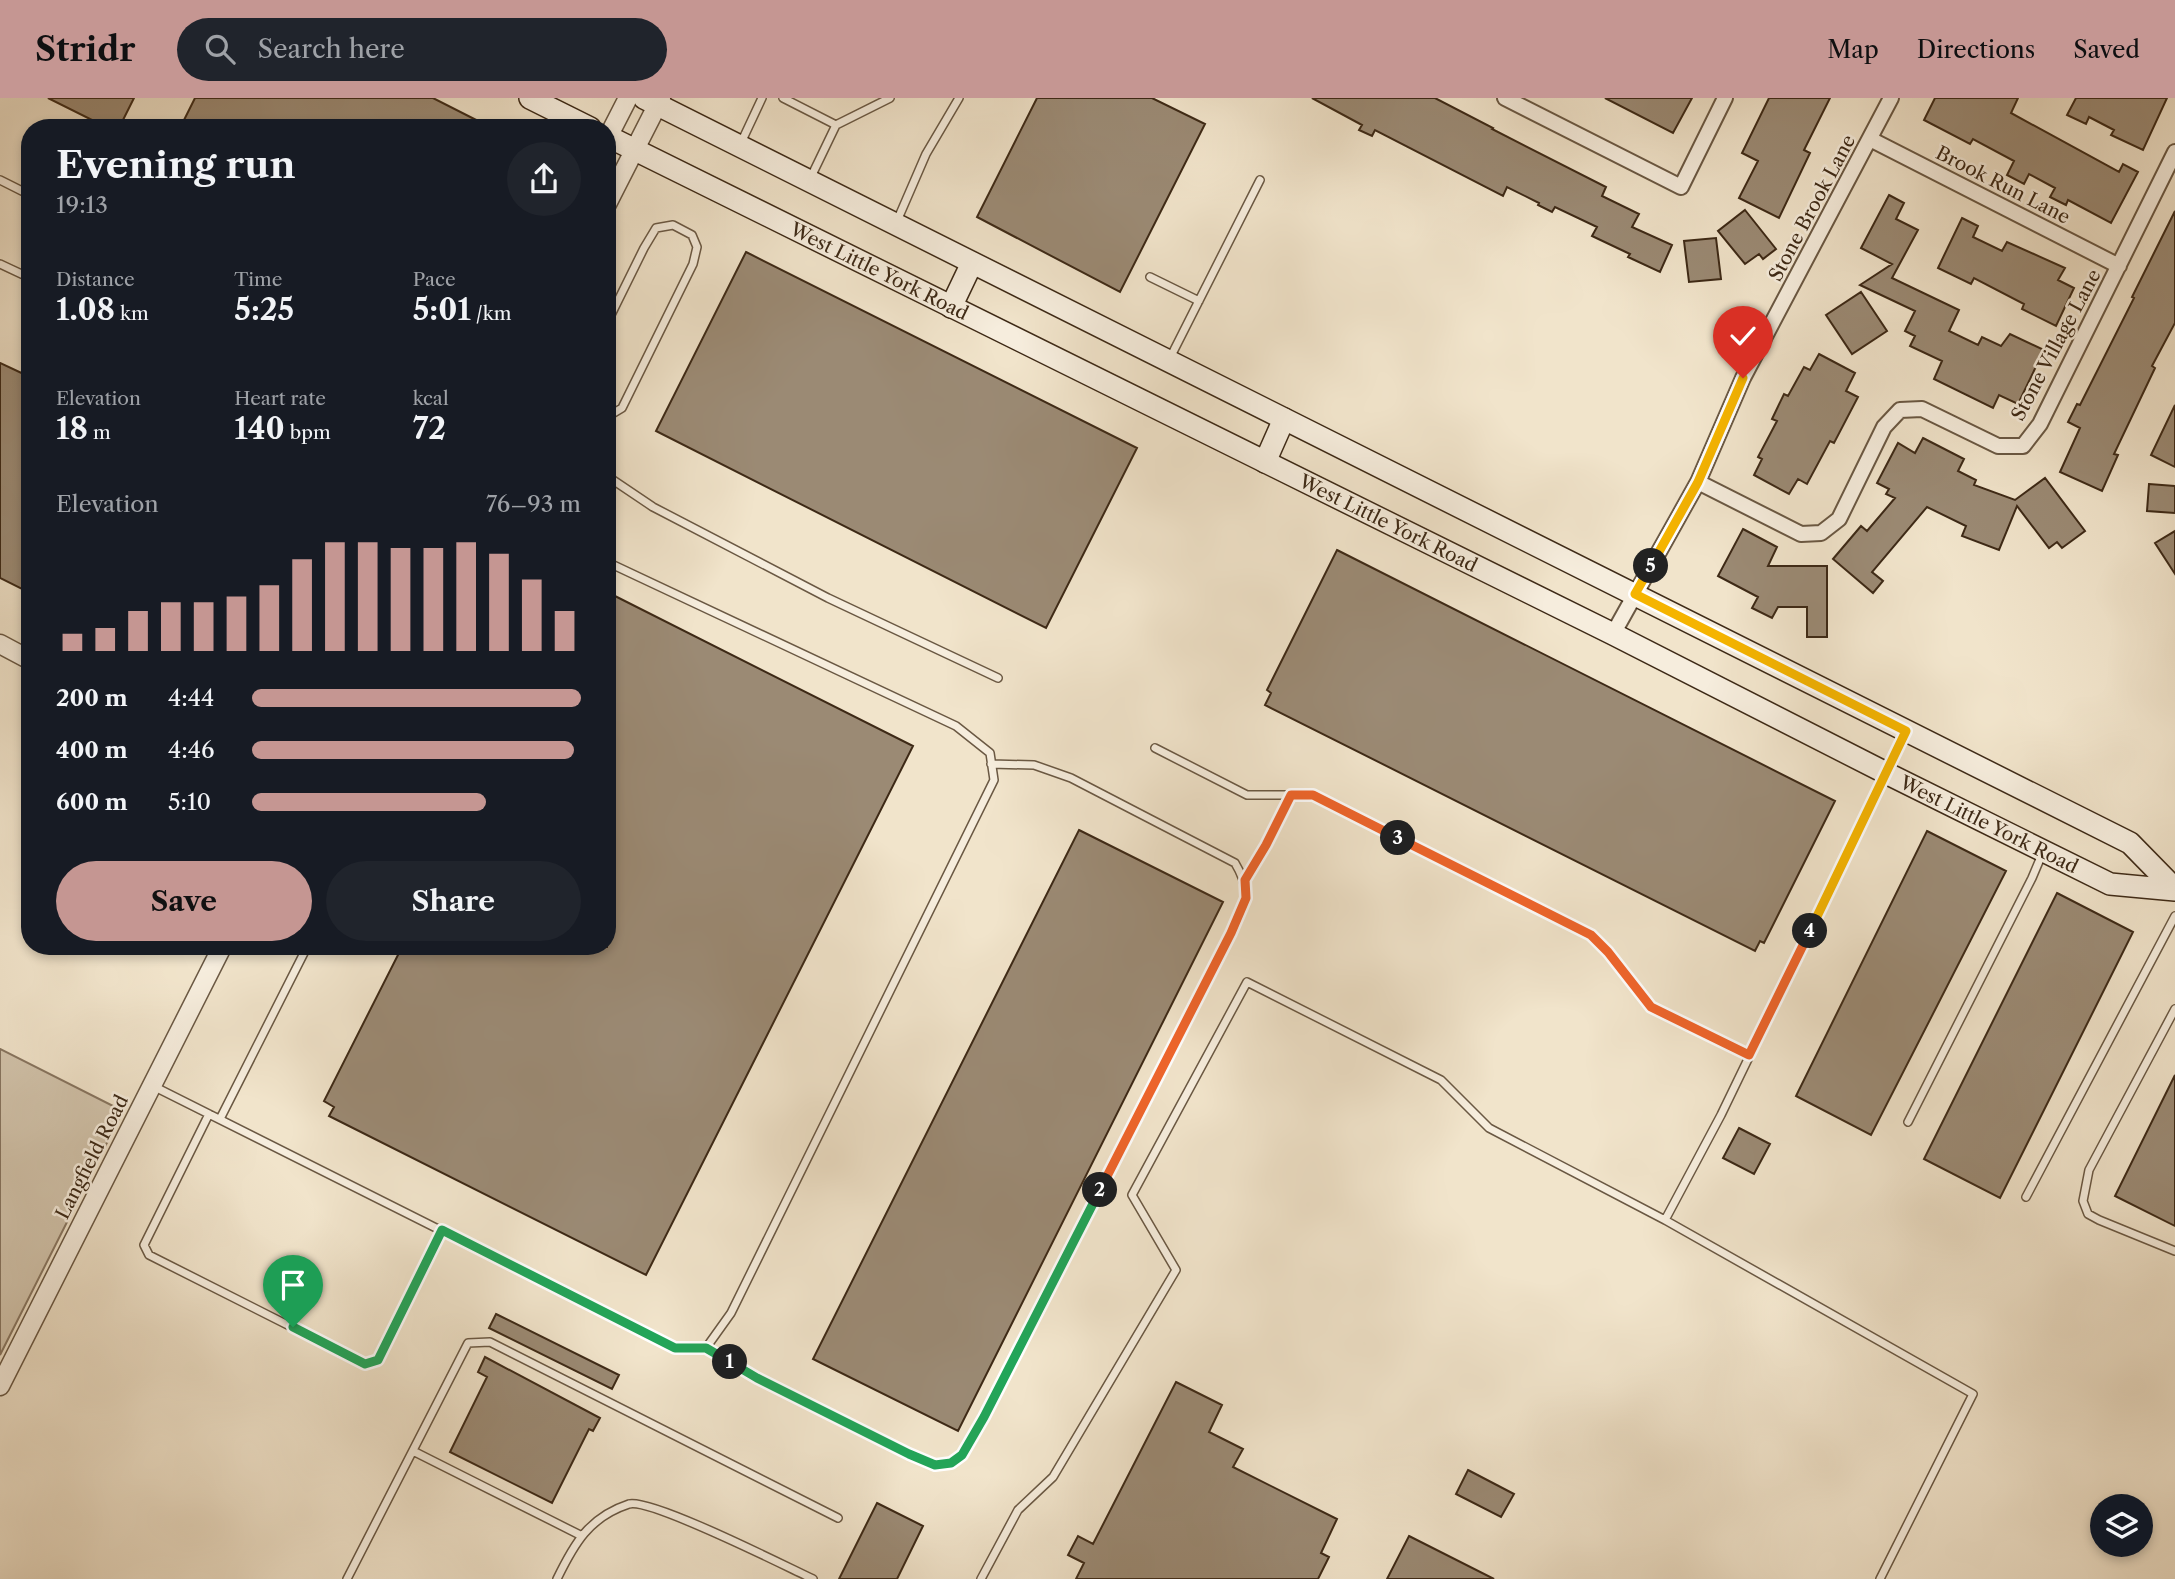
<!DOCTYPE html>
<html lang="en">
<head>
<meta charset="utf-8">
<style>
	body { margin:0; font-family:"Libre Caslon Text",serif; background:#20242c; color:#f1f3f6; height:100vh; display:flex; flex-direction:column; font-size:26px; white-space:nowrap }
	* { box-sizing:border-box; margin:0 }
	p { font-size:23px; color:#9ea1a6 }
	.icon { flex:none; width:38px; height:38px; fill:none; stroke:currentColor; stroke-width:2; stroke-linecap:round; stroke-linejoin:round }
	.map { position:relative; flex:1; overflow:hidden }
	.details { position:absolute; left:21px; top:21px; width:595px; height:836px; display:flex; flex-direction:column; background:#171b24; border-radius:28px; box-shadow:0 4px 10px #0003 }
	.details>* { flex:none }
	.fabs { position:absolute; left:2090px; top:1396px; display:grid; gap:14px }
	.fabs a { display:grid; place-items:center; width:63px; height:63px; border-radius:50%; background:#171b24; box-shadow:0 4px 10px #0003; font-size:35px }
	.pin { position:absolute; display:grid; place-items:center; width:60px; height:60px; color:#fff; margin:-72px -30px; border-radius:50% 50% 50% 0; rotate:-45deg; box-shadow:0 0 7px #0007 }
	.pin .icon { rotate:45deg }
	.km { position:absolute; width:35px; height:35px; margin:-18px; border-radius:50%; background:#222; color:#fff; font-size:19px; line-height:35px; text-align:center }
	.round { display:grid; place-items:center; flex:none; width:74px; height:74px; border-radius:37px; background:#20242c }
	.head { display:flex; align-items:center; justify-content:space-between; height:119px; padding:0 35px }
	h1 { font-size:38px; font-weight:700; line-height:52px }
	.figures { display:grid; grid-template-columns:repeat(3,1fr); gap:10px; height:119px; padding:7px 35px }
	.figures div { display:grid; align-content:center }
	.figures b { font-size:30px; font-weight:700 }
	.figures small { font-size:19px; font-weight:400 }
	.figures p { font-size:19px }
	.chart { height:196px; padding:14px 35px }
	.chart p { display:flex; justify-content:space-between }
	.chart svg { width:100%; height:126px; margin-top:7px; stroke:#c59692; stroke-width:6 }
	.cta { display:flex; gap:14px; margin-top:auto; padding:14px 35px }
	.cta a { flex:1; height:80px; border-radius:42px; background:#c59692; color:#111; font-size:28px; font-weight:700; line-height:80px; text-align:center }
	.cta a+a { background:#20242c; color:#f1f3f6 }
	ul { padding:0 35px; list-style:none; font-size:23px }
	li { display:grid; grid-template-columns:112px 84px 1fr; align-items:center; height:52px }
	li i { height:18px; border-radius:9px; background:#c59692 }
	header { display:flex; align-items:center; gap:42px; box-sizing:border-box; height:98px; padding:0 35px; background:#c59692; color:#111 }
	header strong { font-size:33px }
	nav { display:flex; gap:38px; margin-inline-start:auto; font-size:24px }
	.search { width:490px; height:63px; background:#20242c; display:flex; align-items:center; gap:18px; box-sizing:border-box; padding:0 24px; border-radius:38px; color:#9ea1a6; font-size:26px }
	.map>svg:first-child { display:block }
	.green { fill:#d2c4ac; stroke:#887661; stroke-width:2 }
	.building { fill:#9b8a74; stroke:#3d2916; stroke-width:2 }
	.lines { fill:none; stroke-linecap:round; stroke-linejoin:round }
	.service-casing { stroke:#6a5843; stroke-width:10 }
	.minor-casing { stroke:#6a5843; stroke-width:18 }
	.tertiary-casing { stroke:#6a5843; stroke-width:21 }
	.secondary-casing { stroke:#3d2916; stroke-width:24 }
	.service { stroke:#f6eddd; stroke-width:7 }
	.minor { stroke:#f6eddd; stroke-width:14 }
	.tertiary { stroke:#f6eddd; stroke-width:18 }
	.secondary { stroke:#f6eddd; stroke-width:21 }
	.split-1-casing { stroke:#fff; stroke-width:14 }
	.split-2-casing { stroke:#fff; stroke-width:14 }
	.split-3-casing { stroke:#fff; stroke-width:14 }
	.split-4-casing { stroke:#fff; stroke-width:14 }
	.split-5-casing { stroke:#fff; stroke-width:14 }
	.split-6-casing { stroke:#fff; stroke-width:14 }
	.split-1 { stroke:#22a559; stroke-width:9 }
	.split-2 { stroke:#22a559; stroke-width:9 }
	.split-3 { stroke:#f0652b; stroke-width:9 }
	.split-4 { stroke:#f0652b; stroke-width:9 }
	.split-5 { stroke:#f5b400; stroke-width:9 }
	.split-6 { stroke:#f5b400; stroke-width:9 }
	.labels { text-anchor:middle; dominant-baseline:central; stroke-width:5; stroke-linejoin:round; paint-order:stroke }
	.street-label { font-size:19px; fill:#3d2916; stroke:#f6eddd }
</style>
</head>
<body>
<header>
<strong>Stridr</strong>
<div class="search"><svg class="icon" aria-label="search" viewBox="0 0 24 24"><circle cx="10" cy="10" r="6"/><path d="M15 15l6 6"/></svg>Search here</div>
<nav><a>Map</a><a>Directions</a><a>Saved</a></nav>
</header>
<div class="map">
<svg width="2175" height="1481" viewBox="0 0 2175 1481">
	<rect width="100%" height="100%" fill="#f1e4cb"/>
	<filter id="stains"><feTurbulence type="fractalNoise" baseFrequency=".00286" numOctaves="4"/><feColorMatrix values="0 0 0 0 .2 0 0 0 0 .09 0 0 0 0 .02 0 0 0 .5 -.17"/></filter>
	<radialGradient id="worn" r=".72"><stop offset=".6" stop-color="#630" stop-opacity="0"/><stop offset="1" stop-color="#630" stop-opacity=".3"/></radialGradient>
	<path class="green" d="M0,951l123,62 -123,244z"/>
	<path class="building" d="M48,0h86l-15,30h-11z
		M195,0h238l59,30h-312z
		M1037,0h115l53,26 -85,168 -143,-75z
		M1312,0h123l58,30 -1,1 114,58 -4,9 37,18 -7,13 40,18 -12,27 -32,-15 2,-3 -38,-18 5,-9 -42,-20 -3,5 -14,-7 1,-2 -32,-16 -4,9 -128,-66 -3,6 -13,-6 3,-5z
		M1605,0h87l-19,35z
		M1769,0h61l-26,52 6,3 -31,65 -40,-20 19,-37 -16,-8z
		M1935,0h83l-7,15 108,59 4,-8 15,8 -27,51 -43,-23 -2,5 -16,-8 5,-9 -26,-14 -5,10 -17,-9 7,-14 -41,-22 -3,5 -46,-24z
		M2076,0h91l-24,52 -32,-15 3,-5 -25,-13 -3,7 -19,-9z
		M1889,97l15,8 -8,16 22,11 -26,48 67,32 -10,21 29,14 4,-8 19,9 9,-12 34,16 -26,54 -19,-9 -6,13 -59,-29 8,-18 -32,-15 5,-10 -10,-5 10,-20 -55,-26 32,-21 -31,-16z
		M1745,112l31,39 -13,10 -4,-5 -14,10 -27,-33z
		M2175,113v112l-23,43 3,2 -41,86 4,1 -16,36 -42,-19 20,-44 -12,-6 9,-18 3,1 54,-107 -2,-1z
		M1962,120l16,8 -5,11 29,14 5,-9 58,26 -7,12 16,8 -18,38 -34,-17 2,-5 -50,-26 -3,6 -33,-16z
		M1716,140l5,41 -32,3 -5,-41z
		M746,154l391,196 -91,180 -390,-197z
		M1861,194l26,39 -35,23 -26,-39z
		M1819,256l36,19 -9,18 12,6 -24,46 -4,-2 -23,43 -9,-5 -9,15 -35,-19 8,-16 -4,-2 19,-36 -5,-2 12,-25 4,2 16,-29 6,3z
		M0,265l30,14v216l-30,-15z
		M2175,307v62l-24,-12z
		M1923,340l41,21 -6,12 18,9 -2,5 41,15 30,-22 40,53 -23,17 -5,-6 -8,6 -32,-42 -18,44 -37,-14 4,-10 -39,-19 -55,65 11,9 -10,12 -40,-34 28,-33 6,5 28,-33 -9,-4 3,-5 -12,-6 21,-40 17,10z
		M2149,386l26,2v27l-28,-2z
		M1743,431l34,18 -9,19h59v71h-20v-30h-29l-6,11 -20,-10 6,-11 -40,-21z
		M2175,433v43l-20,-31z
		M1337,452l498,251 -71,142 -4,-2 -5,10 -490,-246 6,-12 -4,-3z
		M607,494l306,154 -267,529 -317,-159 5,-9 -10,-6 78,-154h205z
		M1079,732l144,72 -265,529 -145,-72z
		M1927,733l79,40 -135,264 -75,-39z
		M2057,795l76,39 -133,266 -76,-39z
		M2175,977v151l-60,-30z
		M1739,1030l31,16 -16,30 -31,-16z
		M496,1216l123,61 -7,14 -123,-61z
		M485,1259l115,61 -7,13 -4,-2 -37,74 -102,-51 37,-75 -9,-5z
		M1176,1284l46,23 -13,27 34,17 -10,18 104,52 -16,34 8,4 -11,22h-242l8,-16 -16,-8 10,-19 15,8z
		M1468,1372l46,24 -13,23 -45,-23z
		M877,1405l46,23 -26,53h-58z
		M1409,1438l85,43h-107z"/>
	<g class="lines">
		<g class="service-casing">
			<path id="service" d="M783,0l53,27
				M740,47l22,-47
				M811,79l25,-52 54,-27
				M0,82l30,15
				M897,123l29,-67 33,-56
				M0,166l30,14
				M1150,179l49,24
				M607,225l37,-75 12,-20 17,-3 19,10 5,12 -4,17 -71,144 -15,9
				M1169,262l91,-180
				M607,378l46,31 175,91 170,80
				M1155,650l92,47h66l278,140 17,17 43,55 98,48
				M1245,782l21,-35 25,-50
				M2175,911l-86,161 -6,31 5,13 11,6 76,31
				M153,988l522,262h31l25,-35 263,-533 -4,-27 -34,-27 -349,-164
				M209,1016l-65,131 5,10 216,109 13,-4 64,-130
				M220,1021l87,-172
				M1908,1024l124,-244 11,-26
				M2026,1099l149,-281
				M706,1250l51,30 152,76c8,3 18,10 26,11 27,3 38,-29 49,-48l247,-484c13,-30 22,-40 4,-70l-164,-85 -37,-13 -43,-1
				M413,1353l169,85
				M347,1481l121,-236 22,-1 348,176
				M557,1481c17,-35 32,-62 72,-75 22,-6 156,62 184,75
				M981,1481l37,-69 35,-33 123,-207 -44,-75 115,-213 194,98 48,48 176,92
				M1880,1481l93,-185 -308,-174 56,-105 184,-381"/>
		</g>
		<g class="minor-casing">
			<path id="minor" d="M1505,0l176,89 44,-89
				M1870,41l249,127
				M1698,384l103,52 20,-1 18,-14 45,-92 16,-17 22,-1 76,37h25l17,-22 135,-272
				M1613,536l85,-152 45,-104 148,-280"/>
		</g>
		<g class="tertiary-casing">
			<path id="tertiary" d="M607,41l21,-41
				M607,106l54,-106
				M0,546l30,16
				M0,1288l222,-439"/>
		</g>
		<g class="secondary-casing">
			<g id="secondary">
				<path d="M530,0l60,30"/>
				<path d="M644,0l1486,745 45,46"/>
				<path id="s1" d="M607,38l1006,498 273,139 224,111 65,6"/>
				<path d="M951,209l21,-44"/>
				<path d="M1265,364l19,-43"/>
			</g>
		</g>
		<use href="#service" class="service"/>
		<use href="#minor" class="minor"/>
		<use href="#tertiary" class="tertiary"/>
		<use href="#secondary" class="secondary"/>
	</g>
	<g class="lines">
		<g class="split-1-casing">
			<path id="split-1" d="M293,1229l72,37 13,-4 64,-130 233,118h31l24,14"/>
		</g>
		<g class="split-2-casing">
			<path id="split-2" d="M730,1264l27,16 152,76 26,11 16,-2 11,-8 22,-38 116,-227"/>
		</g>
		<g class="split-3-casing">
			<path id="split-3" d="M1100,1092l131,-257 15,-35 -1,-18 21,-35 25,-50h22l85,43"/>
		</g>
		<g class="split-4-casing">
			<path id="split-4" d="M1398,740l193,97 17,17 43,55 98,48 61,-124"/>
		</g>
		<g class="split-5-casing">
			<path id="split-5" d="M1651,468l-16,28 271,137 -96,200"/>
		</g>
		<g class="split-6-casing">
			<path id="split-6" d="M1651,468l47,-84 45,-104"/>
		</g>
		<use href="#split-1" class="split-1"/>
		<use href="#split-2" class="split-2"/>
		<use href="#split-3" class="split-3"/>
		<use href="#split-4" class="split-4"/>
		<use href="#split-5" class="split-5"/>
		<use href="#split-6" class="split-6"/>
	</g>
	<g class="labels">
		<g class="street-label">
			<text transform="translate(2003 87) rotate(27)">Brook Run Lane</text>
			<text transform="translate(1812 110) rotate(-62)">Stone Brook Lane</text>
			<text stroke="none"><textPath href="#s1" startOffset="304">West Little York Road</textPath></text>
			<text transform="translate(2056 247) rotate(-62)">Stone Village Lane</text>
			<text stroke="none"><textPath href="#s1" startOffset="872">West Little York Road</textPath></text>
			<text stroke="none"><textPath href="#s1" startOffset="1544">West Little York Road</textPath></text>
			<text transform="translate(92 1059) rotate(-63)">Langfield Road</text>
		</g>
	</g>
	<rect width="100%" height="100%" filter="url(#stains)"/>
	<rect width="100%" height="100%" fill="url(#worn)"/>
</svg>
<div class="fabs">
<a><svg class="icon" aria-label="layers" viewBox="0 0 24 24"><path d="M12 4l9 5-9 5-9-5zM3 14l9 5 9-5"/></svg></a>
</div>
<div class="pin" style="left:293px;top:1229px;background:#1e9e55"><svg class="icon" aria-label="arrive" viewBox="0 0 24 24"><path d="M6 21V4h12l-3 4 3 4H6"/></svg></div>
<div class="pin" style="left:1743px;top:280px;background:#d93025"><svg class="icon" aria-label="check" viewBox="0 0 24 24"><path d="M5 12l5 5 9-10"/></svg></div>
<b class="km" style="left:730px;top:1264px">1</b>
<b class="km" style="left:1100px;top:1092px">2</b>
<b class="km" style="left:1398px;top:740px">3</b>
<b class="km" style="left:1810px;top:833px">4</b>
<b class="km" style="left:1651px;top:468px">5</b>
<section class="details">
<div class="head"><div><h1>Evening run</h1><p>19:13</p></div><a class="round"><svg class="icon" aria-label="share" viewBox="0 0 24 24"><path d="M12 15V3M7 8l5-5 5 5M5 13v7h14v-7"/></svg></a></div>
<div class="figures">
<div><p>Distance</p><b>1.08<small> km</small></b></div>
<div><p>Time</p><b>5:25</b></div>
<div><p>Pace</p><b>5:01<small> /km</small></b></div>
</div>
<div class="figures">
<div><p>Elevation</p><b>18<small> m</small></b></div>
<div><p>Heart rate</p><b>140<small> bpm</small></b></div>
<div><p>kcal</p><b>72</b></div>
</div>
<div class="chart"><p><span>Elevation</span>76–93 m</p>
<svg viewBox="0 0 160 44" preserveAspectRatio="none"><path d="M5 44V38M15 44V36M25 44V30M35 44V27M45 44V27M55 44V25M65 44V21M75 44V12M85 44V6M95 44V6M105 44V8M115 44V8M125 44V6M135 44V10M145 44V19M155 44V30"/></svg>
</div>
<ul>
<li><b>200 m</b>4:44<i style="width:100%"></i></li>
<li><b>400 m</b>4:46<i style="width:98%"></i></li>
<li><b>600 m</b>5:10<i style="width:71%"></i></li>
</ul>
<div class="cta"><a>Save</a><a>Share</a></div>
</section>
</div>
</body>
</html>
